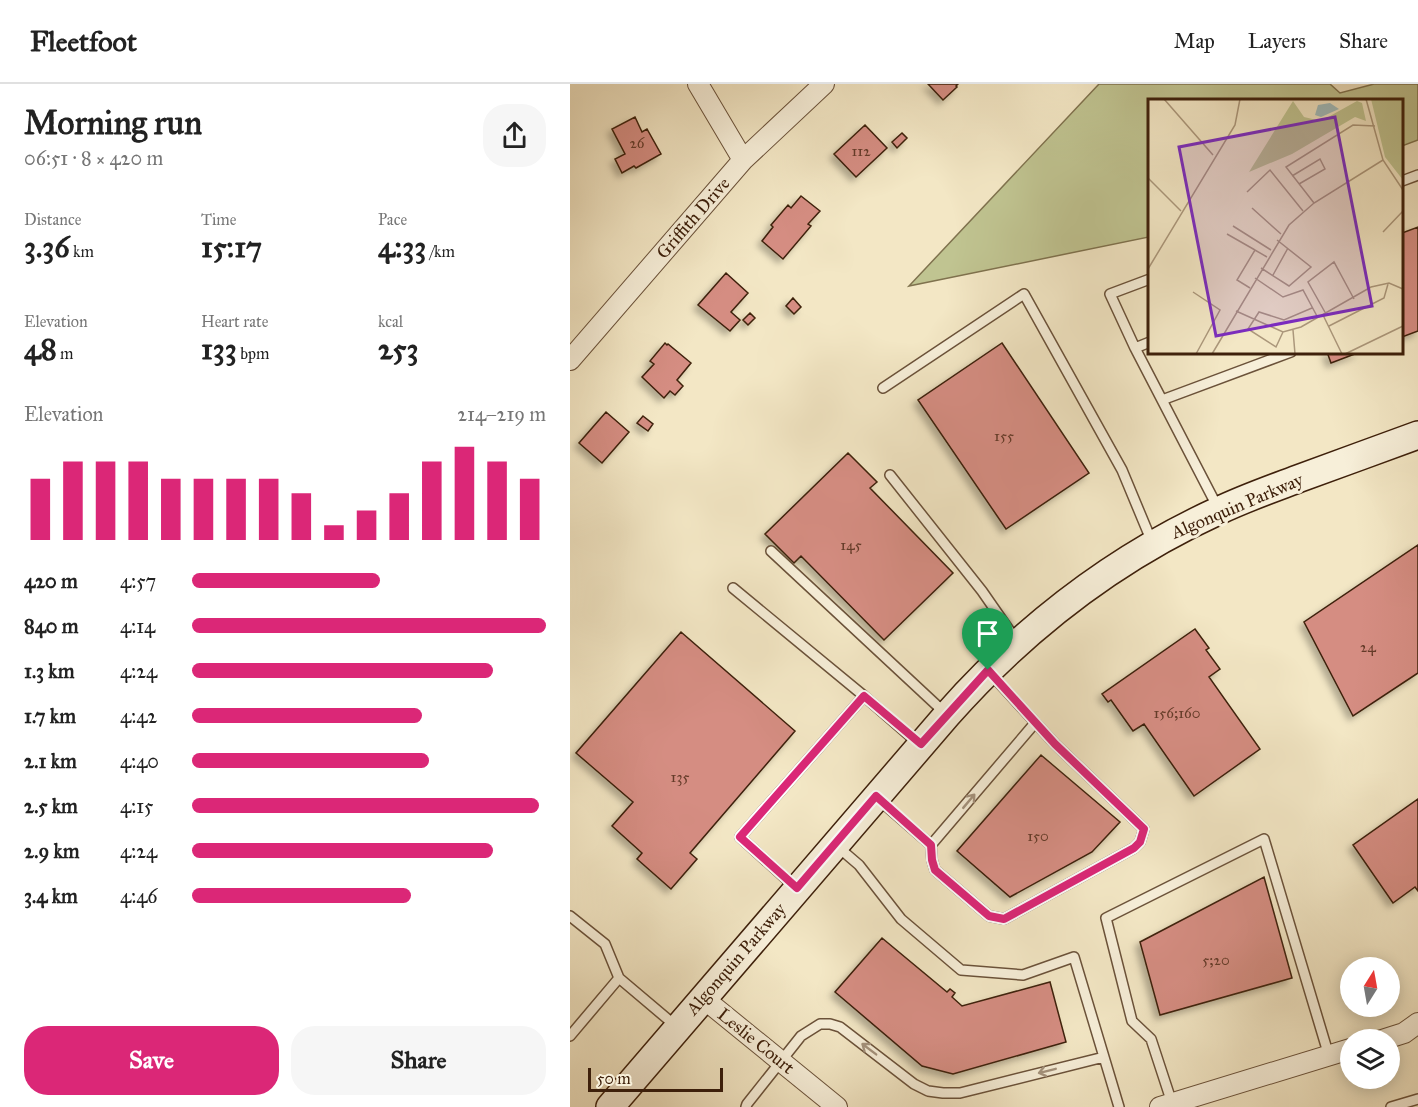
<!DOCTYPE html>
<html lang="en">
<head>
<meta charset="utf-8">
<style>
	body { margin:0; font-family:"IM FELL Great Primer",serif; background:#f6f6f6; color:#222; height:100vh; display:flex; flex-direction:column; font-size:22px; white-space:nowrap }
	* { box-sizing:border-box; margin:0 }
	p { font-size:20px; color:#767676 }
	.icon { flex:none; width:33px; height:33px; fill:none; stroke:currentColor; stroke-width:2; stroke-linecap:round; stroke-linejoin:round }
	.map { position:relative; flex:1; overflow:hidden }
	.side { display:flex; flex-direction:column; background:#fff; width:570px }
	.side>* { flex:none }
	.needle { width:39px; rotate:11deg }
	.controls { position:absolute; left:770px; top:873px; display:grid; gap:12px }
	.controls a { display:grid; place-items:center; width:60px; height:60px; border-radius:50%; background:#fff; box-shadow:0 3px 15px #0003; font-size:30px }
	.scale { position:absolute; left:18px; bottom:15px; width:135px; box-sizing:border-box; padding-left:6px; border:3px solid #3e200b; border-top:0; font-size:16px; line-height:21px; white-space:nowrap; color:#3e200b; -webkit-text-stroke:4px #f7efd9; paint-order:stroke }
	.pin { position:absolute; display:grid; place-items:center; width:51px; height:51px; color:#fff; margin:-62px -26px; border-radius:50% 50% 50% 0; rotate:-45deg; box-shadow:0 0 6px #0007 }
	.pin .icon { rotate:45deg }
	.round { display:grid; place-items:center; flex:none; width:63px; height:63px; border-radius:24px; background:#f6f6f6 }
	.overview { display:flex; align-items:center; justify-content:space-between; height:102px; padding:0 24px }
	h1 { font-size:33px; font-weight:700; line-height:45px }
	.figures { display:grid; grid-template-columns:repeat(3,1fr); gap:9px; height:102px; padding:6px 24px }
	.figures div { display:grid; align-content:center }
	.figures b { font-size:30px; font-weight:700 }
	.figures small { font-size:16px; font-weight:400 }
	.figures p { font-size:16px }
	.chart { height:168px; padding:12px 24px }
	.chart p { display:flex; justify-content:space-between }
	.chart svg { width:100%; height:108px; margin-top:6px; stroke:#db2777; stroke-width:6 }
	.cta { display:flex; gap:12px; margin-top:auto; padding:12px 24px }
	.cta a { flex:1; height:69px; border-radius:24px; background:#db2777; color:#fff; font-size:24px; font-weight:700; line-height:69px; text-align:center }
	.cta a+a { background:#f6f6f6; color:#222 }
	ul { padding:0 24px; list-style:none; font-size:20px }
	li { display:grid; grid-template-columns:96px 72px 1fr; align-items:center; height:45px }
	li i { height:15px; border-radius:8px; background:#db2777 }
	header { display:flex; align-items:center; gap:36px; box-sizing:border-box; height:84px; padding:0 30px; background:#fff; border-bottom:2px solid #e0e0e0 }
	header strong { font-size:28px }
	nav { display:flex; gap:33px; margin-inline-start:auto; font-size:21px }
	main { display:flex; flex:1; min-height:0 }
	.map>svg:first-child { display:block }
	.green { fill:#c0c491; stroke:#7f724e; stroke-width:1.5 }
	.building { fill:#d58d82; stroke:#3e200b; stroke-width:1.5; filter:url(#shadow) }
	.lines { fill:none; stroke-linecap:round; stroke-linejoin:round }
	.lane-casing { stroke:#6b523a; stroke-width:12 }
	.street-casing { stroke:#6b523a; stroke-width:22 }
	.secondary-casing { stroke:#3e200b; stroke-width:30 }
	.lane { stroke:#f7efd9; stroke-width:9 }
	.street { stroke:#f7efd9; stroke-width:20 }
	.secondary { stroke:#f7efd9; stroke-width:27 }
	.oneway { stroke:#a4927c }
	.route-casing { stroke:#fff; stroke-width:12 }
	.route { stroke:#db2777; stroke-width:8 }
	.labels { text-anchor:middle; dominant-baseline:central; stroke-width:6; stroke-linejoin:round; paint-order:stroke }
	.number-label { font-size:15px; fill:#643b29 }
	.street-label { font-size:18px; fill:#3e200b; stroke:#f7efd9 }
	.inset-road { fill:none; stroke:#ab977b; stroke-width:1.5 }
	.view { fill:#7b2cbf; fill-opacity:0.15; stroke:#7b2cbf; stroke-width:3 }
	.inset-edge { fill:none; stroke:#3e200b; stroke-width:3 }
</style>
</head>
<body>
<header>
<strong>Fleetfoot</strong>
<nav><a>Map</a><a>Layers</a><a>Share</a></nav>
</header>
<main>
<section class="side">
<div class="overview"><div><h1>Morning run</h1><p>06:51 · 8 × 420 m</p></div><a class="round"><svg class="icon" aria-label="share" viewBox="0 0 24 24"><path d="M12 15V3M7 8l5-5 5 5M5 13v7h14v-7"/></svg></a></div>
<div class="figures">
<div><p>Distance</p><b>3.36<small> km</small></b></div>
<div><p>Time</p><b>15:17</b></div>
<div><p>Pace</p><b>4:33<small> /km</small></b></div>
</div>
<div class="figures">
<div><p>Elevation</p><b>48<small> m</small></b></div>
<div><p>Heart rate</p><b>133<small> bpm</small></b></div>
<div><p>kcal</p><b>253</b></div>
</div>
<div class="chart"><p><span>Elevation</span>214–219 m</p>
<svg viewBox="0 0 160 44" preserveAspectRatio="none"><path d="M5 44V19M15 44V12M25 44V12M35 44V12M45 44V19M55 44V19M65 44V19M75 44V19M85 44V25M95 44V38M105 44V32M115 44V25M125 44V12M135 44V6M145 44V12M155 44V19"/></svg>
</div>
<ul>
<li><b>420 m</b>4:57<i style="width:53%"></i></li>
<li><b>840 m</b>4:14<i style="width:100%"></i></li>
<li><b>1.3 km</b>4:24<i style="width:85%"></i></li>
<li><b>1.7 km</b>4:42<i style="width:65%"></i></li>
<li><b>2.1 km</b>4:40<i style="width:67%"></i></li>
<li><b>2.5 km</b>4:15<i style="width:98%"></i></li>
<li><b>2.9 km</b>4:24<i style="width:85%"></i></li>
<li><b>3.4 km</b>4:46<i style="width:62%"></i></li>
</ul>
<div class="cta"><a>Save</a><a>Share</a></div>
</section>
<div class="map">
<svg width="848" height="1023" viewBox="0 0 848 1023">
	<defs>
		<filter id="shadow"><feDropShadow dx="-4.5" dy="4.5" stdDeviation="3" flood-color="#0004"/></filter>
	</defs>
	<rect width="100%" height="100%" fill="#f3e7c5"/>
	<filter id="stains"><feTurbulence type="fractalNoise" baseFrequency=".00333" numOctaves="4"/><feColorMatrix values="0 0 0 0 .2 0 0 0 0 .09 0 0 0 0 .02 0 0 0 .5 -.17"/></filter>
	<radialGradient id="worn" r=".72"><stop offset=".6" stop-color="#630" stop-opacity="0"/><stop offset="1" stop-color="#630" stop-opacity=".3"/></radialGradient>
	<path class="green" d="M529,0h231l10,9 34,-9h44v56l-16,6v-46h-252l-1,137 -240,49z"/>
	<path class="building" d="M358,0h30l-2,2 1,1 -14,13z
		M65,33l7,15 5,-3 14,25 -25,14 -2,-2 -12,7 -7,-14 10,-5 -13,-25z
		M295,41l22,23 -31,29 -22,-23z
		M332,49l5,5 -10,10 -5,-6z
		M231,112l19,15 -12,13 3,2 -28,33 -21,-18 11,-14 -2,-2 17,-20 3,3z
		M848,143v104l-16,6v-104z
		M156,189l22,20 -17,19 9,8 -10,11 -32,-26z
		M223,214l8,9 -7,7 -8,-8z
		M180,229l5,5 -7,7 -5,-5z
		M95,259l2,2 1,-1 23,19 -14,17 6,6 -8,9 -5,-4 -6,7 -22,-21 12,-13 -4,-3z
		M432,259l87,130 -83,56 -88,-129z
		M757,268h33l-29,11z
		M36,328l23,20 -27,31 -23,-20z
		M73,332l10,8 -5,7 -11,-8z
		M278,369l29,29 -7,6 83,85 -69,67 -83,-84 -7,7 -29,-29z
		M848,461v128l-65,43 -49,-94z
		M625,545l14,19 -3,2 14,19 -11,8 51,72 -66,47 -50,-72 -11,7 -22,-31 -3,2 -6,-8z
		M111,548l114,99 -105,122 7,6 -26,30 -34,-30 5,-6 -30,-27 21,-24 -57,-49z
		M471,671l79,67 -28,30 -82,45 -53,-46z
		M848,715v92l-3,-4 -22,16 -40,-58z
		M694,793l28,101 -132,37 -20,-73z
		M312,854l65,54 3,-3 5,4 -3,4 10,9 88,-24 16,60 -113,32 -31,-8 -87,-74z"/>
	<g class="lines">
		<g class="lane-casing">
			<path id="lane" d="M832,97l16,-6
				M580,195l-40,15 25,54 83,160
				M565,264l15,-6
				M313,304l141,-94 98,176 30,72
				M592,316l129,-48
				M320,391l92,116 34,49
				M201,467l174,162
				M163,504l131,108
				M307,714l54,47 1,15 3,10 54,46 15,3 130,-71 6,-6 4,-13 -89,-85 -64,-70
				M361,761l104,-122
				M268,763l21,18 42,54 60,51 62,5 51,-18 45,150
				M225,803l-55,-50 124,-141 55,48
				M0,832l35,28 14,34 -49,58
				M49,894l58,49
				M602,1019l-21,-64 -19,-18 -26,-103 158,-79 65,217
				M176,1023l1,-3 54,-68 19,-12h10l10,3 74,57 14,7 15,2h17l144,-36
				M821,1023l27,-8"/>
		</g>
		<g class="street-casing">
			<path id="street" d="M128,0l45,76
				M0,276l173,-200 81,-76
				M133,914l134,109
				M812,956l22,-7 14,-10
				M590,1023l190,-58"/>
		</g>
		<g class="secondary-casing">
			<path id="secondary" d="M40,1023l337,-392c76,-86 166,-156 271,-204 27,-13 56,-23 85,-34 38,-14 77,-28 115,-42"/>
		</g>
		<use href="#lane" class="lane"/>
		<use href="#street" class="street"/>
		<use href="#secondary" class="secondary"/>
	</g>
	<defs><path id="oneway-shaft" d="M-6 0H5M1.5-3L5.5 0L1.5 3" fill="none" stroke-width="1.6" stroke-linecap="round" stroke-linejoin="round" transform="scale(1.5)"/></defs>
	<g class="oneway">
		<use href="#oneway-shaft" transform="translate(399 717) rotate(-50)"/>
		<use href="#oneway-shaft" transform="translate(299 965) rotate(-143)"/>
		<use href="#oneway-shaft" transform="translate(477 987) rotate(166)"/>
	</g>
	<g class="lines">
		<g class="route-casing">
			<path id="route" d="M418,586l67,74 89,85 -4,13 -6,6 -130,71 -15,-3 -54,-46 -3,-10 -1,-15 -55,-49 -79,92 -57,-51 124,-141 57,48z"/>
		</g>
		<use href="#route" class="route"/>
	</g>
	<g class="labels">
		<g class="number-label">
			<text x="67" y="59">26</text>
			<text x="291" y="67">112</text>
			<text x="434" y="352">155</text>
			<text x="281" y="461">145</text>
			<text x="798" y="563">24</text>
			<text x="607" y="629">156;160</text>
			<text x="110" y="693">135</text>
			<text x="468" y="752">150</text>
			<text x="646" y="876">5;20</text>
		</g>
		<g class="street-label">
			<text transform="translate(123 134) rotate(-49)">Griffith Drive</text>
			<text transform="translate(667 422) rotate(-23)">Algonquin Parkway</text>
			<text transform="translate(166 875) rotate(-49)">Algonquin Parkway</text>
			<text transform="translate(186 957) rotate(39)">Leslie Court</text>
		</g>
	</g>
	<g transform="translate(578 15)">
		<rect width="255" height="255" fill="#f3e7c5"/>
		<path d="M223,0h32v81l-18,-23zM145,2l11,16 17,4 36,-20 5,2 4,18 -11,-4 -63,37 -43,18z" fill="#c0c491"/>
		<path d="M182,4l9,6 -18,8 -6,-2 3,-10z" fill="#a0bdbe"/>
		<path class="inset-road" d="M16,0l49,56M218,0l17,61 20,30M144,77l28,-17 5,10 -26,15M0,79l33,33M99,93l23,-22 33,41M166,104l-28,-36 67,-42 22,1M104,109l29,26M85,127l38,24M235,133l20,-21M79,135l28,16M113,169l28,18 22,-19 -34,-27M0,170l87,-144 5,-26M125,176l15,-27M107,179l28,19 20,-7 15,28M102,189l-13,-8 18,-30 12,7M45,193l27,18 -24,44M88,212l47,21 18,-5 70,-40 18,-4 14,6M178,215l-18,-32 26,-20 20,37M175,216l19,39M181,227l55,-28 4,-14M145,231l2,24M135,233l-7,15 -28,-18 11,-17 25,8 28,-12M64,255l77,-129 25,-22 69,-43M197,255l58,-28"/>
		<path class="view" d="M187,18l37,189 -156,30 -37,-189z"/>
		<rect width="255" height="255" class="inset-edge"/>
	</g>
	<rect width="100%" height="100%" filter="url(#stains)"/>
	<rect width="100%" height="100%" fill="url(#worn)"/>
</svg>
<div class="controls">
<a><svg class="needle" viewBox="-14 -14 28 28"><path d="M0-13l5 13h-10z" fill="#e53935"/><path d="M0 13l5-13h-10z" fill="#767676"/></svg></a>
<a><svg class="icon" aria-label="layers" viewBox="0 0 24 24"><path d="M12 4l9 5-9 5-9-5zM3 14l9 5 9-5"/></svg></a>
</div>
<div class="scale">50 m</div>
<div class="pin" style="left:418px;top:586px;background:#1e9e55"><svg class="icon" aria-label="arrive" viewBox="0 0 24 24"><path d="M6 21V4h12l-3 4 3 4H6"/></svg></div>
</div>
</main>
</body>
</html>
